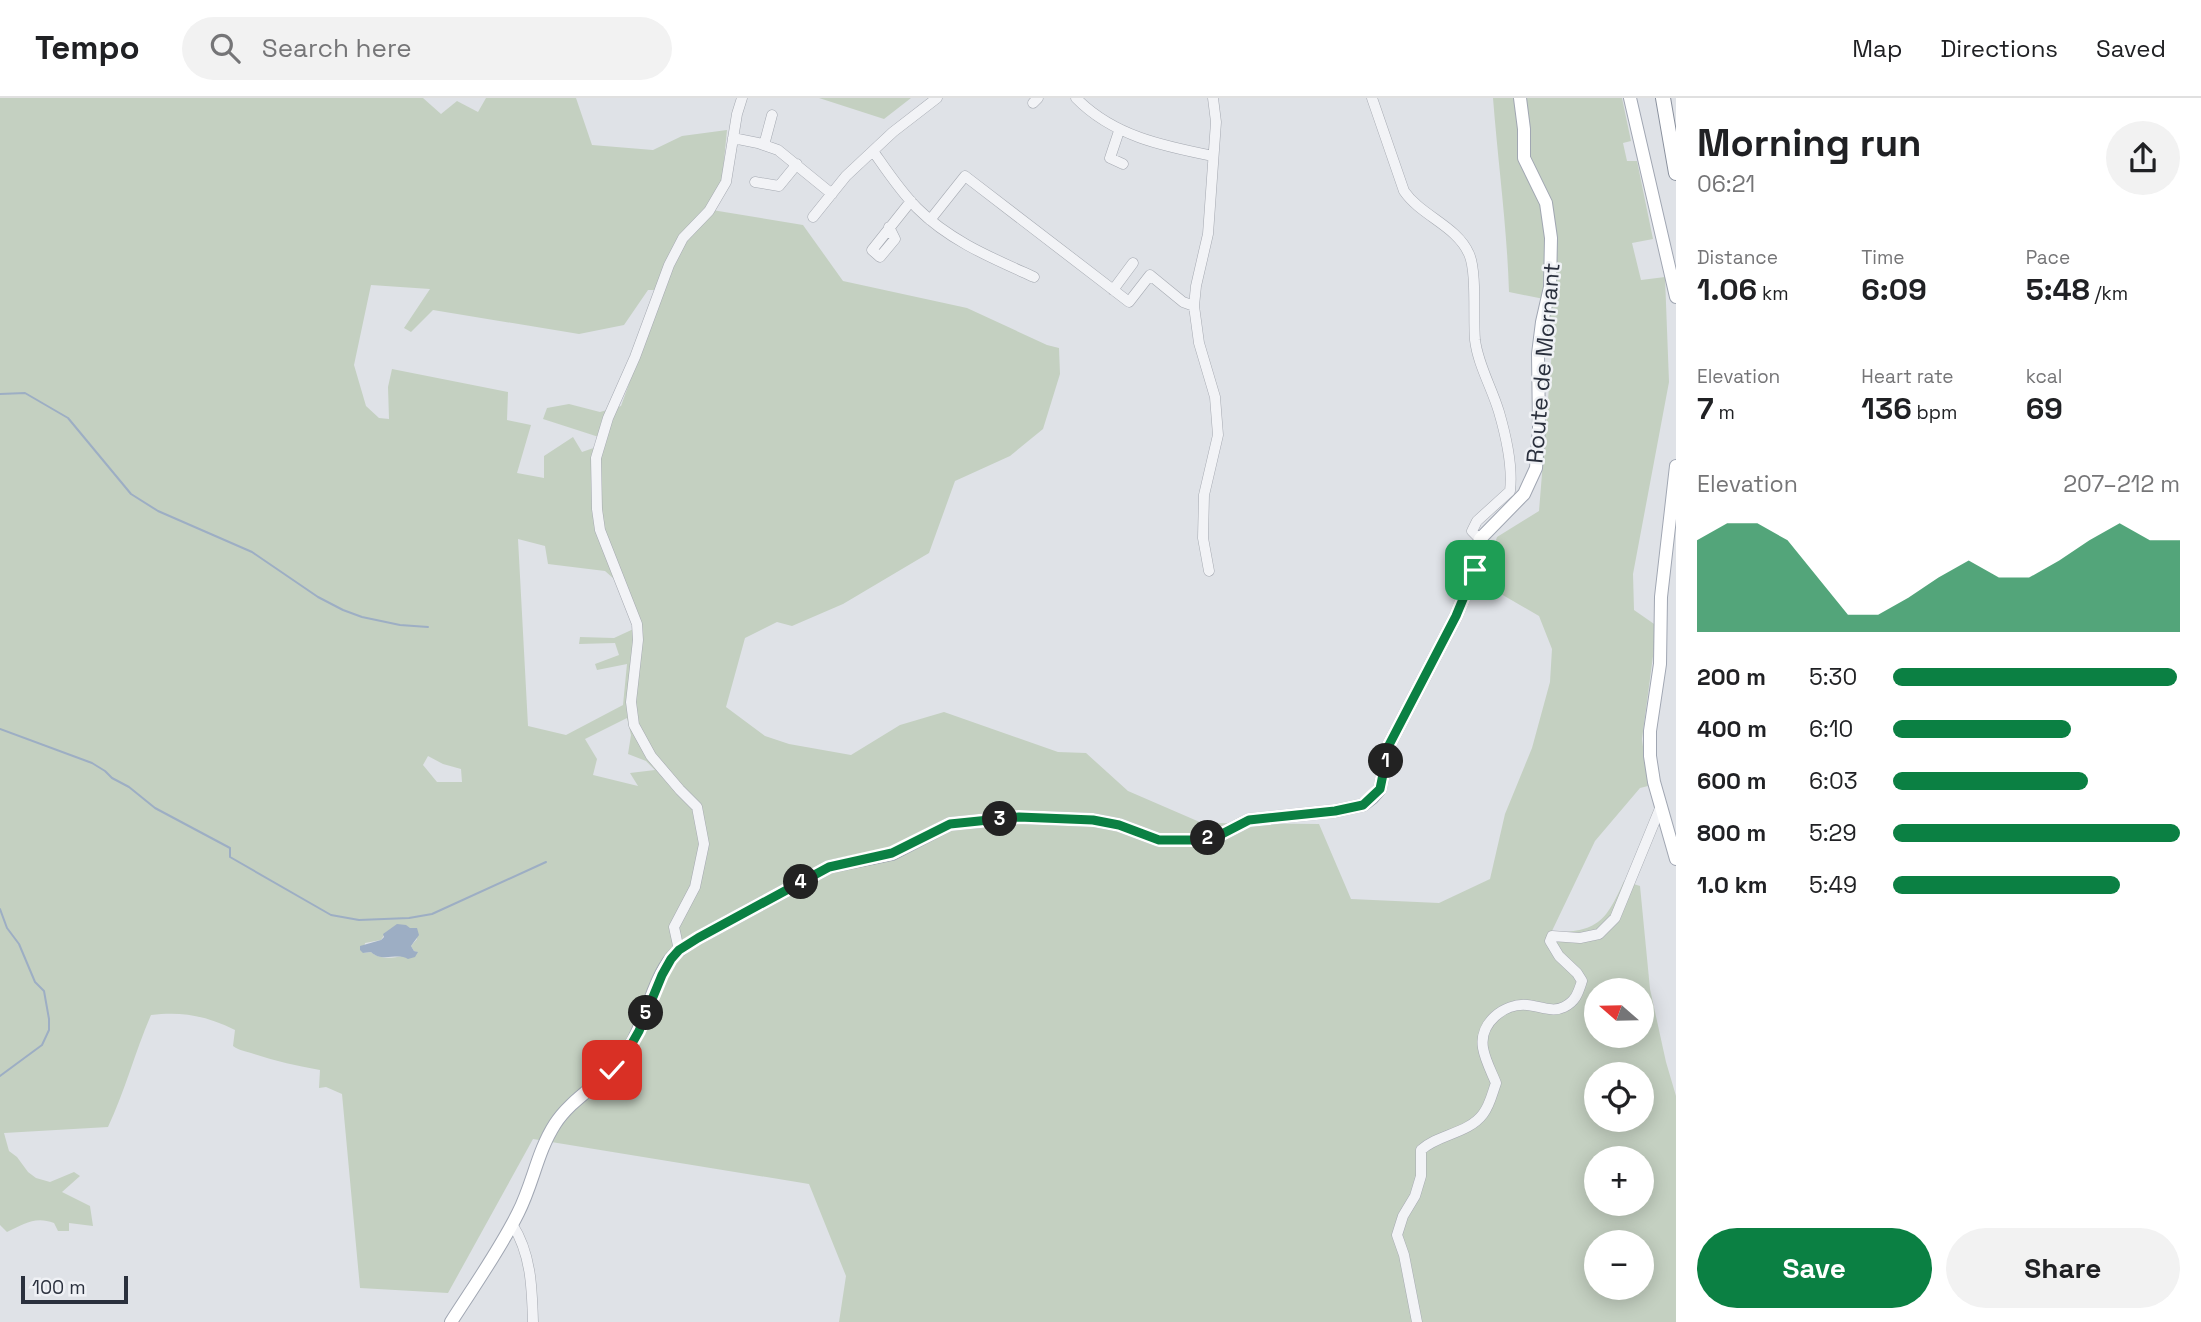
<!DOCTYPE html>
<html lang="en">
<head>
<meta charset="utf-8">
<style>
	body { margin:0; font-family:"Space Grotesk",sans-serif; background:#f2f2f2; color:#202124; height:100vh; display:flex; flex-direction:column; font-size:26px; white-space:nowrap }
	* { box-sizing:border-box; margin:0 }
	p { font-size:23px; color:#757577 }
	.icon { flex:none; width:38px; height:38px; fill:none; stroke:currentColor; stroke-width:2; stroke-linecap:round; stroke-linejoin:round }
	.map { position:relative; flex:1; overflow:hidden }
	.side { display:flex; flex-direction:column; background:#fff; width:525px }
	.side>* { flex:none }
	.needle { width:46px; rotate:290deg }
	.controls { position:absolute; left:1584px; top:880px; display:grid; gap:14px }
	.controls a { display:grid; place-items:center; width:70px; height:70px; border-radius:50%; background:#fff; box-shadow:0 4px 18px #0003; font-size:35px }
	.scale { position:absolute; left:21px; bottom:18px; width:107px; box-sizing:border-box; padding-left:7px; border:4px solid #2a303d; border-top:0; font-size:19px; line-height:24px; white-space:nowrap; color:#2a303d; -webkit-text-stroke:5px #eff1f5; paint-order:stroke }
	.pin { position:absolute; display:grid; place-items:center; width:60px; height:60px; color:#fff; margin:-30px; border-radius:14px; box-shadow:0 4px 10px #0006 }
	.km { position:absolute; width:35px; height:35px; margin:-18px; border-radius:50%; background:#222; color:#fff; font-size:19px; line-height:35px; text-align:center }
	.round { display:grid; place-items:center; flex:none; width:74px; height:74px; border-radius:37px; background:#f2f2f2 }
	.headline { display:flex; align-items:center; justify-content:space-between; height:119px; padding:0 21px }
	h1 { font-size:38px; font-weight:700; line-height:52px }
	.metrics { display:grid; grid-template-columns:repeat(3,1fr); gap:10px; height:119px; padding:7px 21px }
	.metrics div { display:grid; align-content:center }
	.metrics b { font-size:30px; font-weight:700 }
	.metrics small { font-size:19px; font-weight:400 }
	.metrics p { font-size:19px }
	.chart { height:196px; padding:14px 21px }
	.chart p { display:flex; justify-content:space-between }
	.chart svg { width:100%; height:126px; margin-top:7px; fill:#0b8043; opacity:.7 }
	.cta { display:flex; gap:14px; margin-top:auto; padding:14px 21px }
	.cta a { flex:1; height:80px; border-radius:42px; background:#0b8043; color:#fff; font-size:28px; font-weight:700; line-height:80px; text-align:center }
	.cta a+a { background:#f2f2f2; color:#202124 }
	ul { padding:0 21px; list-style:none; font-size:23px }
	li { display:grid; grid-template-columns:112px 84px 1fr; align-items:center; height:52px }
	li i { height:18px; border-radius:9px; background:#0b8043 }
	header { display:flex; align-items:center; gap:42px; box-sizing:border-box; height:98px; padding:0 35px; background:#fff; border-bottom:2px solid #e0e0e0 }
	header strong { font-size:33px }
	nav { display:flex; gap:38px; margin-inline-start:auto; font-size:24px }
	.search { width:490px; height:63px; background:#f2f2f2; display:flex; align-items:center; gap:18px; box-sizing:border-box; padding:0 24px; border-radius:38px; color:#757577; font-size:26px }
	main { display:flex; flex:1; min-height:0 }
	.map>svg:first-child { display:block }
	.green { fill:#c4d0c1; fill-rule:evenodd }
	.water { fill:#9daec4 }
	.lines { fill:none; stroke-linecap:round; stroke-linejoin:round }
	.stream { stroke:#9daec4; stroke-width:2 }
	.minor-casing { stroke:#a5a9b1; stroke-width:11 }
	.major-casing { stroke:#a0a6b2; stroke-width:14 }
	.highway-casing { stroke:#888f9c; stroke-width:16 }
	.minor { stroke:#f2f3f6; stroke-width:10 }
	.major { stroke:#fff; stroke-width:12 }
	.highway { stroke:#fff; stroke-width:14 }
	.route-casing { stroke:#fff; stroke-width:14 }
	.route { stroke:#0b8043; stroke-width:9 }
	.labels { text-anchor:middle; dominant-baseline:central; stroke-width:5; stroke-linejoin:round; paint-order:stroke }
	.street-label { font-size:23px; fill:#2a303d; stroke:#eff1f5 }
</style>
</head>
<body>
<header>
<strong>Tempo</strong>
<div class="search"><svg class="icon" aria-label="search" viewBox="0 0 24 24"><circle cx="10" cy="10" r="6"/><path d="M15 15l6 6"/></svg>Search here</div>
<nav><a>Map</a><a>Directions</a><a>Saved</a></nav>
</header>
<main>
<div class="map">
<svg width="1676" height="1224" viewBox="0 0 1676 1224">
	<rect width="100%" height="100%" fill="#dfe2e7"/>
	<path class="green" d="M0,0h423l18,16 16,-13 21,11 8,-14h90l16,47 61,5 29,-14 45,-6 -5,51 -16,28 97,16 40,56 124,27 80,37 12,3 1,26 -17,55 -33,27 -55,25 -26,72 -86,51 -51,22 -15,-4 -32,16 -19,69 39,29 24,8 62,11 49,-30 44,-13 114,40 28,1 42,38 74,32 117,1 32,75 88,4 51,-24 15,-65 27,-66 18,-66 2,-33 -13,-33 -57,-33 15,-46 42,-26 13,-161 -8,-51 -35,-7c-2,-65 -11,-129 -16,-194h129l9,43 -8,2 4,18h10l16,78 -21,4 9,37 24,-3 4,105 -36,192 1,36 23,16 -15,113 6,47 -8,2 -45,53 -44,92c47,-2 54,-10 73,-52l16,5 10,103 16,73 10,34v226h-837l7,-46 -37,-92 -276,-45 -85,154 -88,-5 -18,-194 -16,-7 -7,1 1,-18c-23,-4 -44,-9 -66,-16 -8,-3 -14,-3 -21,-8l2,-16c-28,-14 -53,-19 -84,-15 -16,37 -26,76 -43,112l-104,6 5,18 8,6 11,15 8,6 14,4 24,-10 6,4 -18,16 28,14 3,20 -24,-3v8h-11l-4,-8c-19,-7 -30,1 -47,9l-7,-7zM371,187l59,4 -26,39 7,4 22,-22 146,24 45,-9 24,-35h15l-42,116 -21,6 -31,-8 -22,4 -4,11 62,20 -3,6 -20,7 -9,-15 -29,19v22l-27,-5 14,-48 -24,-5 1,-28 -116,-23 -4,18 1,32 -10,-1 -13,-12 -12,-41zM518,441l27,7 3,18 57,7 25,22 10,33 -26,12 -34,-1 -1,7 36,-1 4,12 -24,9 2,6 30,-6 -4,41 -57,30 -38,-9zM627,620l4,17 -3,19 18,7 9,9 -25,3 8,13 -45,-11 4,-16 -12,-20zM428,658l15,8 18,5 1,13h-25l-14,-17zM410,830l7,11 -6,7 3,5h3c-13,5 -34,12 -46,1l-8,1 2,-10 16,-3 5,-8zM1596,892h46v46h-46zM1596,976h46v46h-46zM1596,1060h46v46h-46zM1596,1144h46v46h-46z
		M819,0h92l-27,21z"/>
	<path class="water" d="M397,826l9,1 4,3h7l2,7 -8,11 3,5 4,1 -3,5 -7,2c-11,-7 -26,4 -37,-7l-8,1 -3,-3v-4l21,-6 3,-3 -1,-3z"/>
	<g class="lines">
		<path class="stream" d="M0,296l25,-1 43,25 63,76 27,17 94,41 66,45 25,13 19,7 38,8 28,2
			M0,631l92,34 13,8 7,7 17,9 26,21 75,40v9l101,58 28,5 50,-2 23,-4 114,-52
			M0,811l7,19 12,16 16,38 9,9 5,28v11l-7,15 -42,31"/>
		<g class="minor-casing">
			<path id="minor" d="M1076,0c37,38 87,48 137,58
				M1372,0l32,93c17,25 53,35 65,63 8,17 4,65 6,86 3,25 17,48 24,72 7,24 14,54 11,79l-33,30 -5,10 8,8
				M1033,5l5,-5
				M1119,33l-9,27 13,6
				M733,40l25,5 20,7 54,44
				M764,47l8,-30
				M873,53c14,20 27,40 44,57 33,33 75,50 117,69
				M755,84l24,4 18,-22
				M813,119l33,-41 47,-44 44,-34
				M930,122l35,-44 164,126 21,-27 33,27 11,4
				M889,129l6,12 -15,18 -8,-7 39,-49
				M1113,192l20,-27
				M1209,473l-6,-33 1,-43 14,-60 -3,-38 -16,-54 -5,-37 2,-20 12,-52 8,-112 -3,-24
				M679,852l-5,-23 21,-40 9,-43 -7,-37 -17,-17 -29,-34 -17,-31 -3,-23 7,-62 -1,-16 -37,-94 -3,-21 -1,-51 12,-40 27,-61 34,-92 14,-27 26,-27 17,-29 11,-68 5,-16
				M512,1126c19,29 20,63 21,98
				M1417,1224l-13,-67 -7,-20 6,-19 12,-20 6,-20v-26c17,-16 47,-16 62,-36 7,-9 9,-20 13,-31 -4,-10 -11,-23 -13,-35 -4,-25 21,-45 44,-43 13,1 25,8 37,2 12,-6 14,-14 18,-26l-5,-8 -18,-17 -9,-15 2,-5 28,2 19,-4 16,-16 46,-112"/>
		</g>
		<g class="major-casing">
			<path id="major" d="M1630,0l46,199
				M1676,368l-15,131 -1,67 -10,67v25l4,26 22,77
				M451,1224c23,-36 48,-71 67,-109 15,-29 19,-61 37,-89 18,-28 52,-43 71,-71 20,-29 25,-70 46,-96 7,-8 17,-13 26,-19l131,-71 63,-13 58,-30 69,-7 74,3 26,5 40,15h41l20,-5 29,-15 86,-9 28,-6 9,-7 8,-9 9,-44 67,-129 19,-46 5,-31 44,-45 12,-26 3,-40 -1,-74 4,-32 8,-35 1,-49 -5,-35 -22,-45v-29l-4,-31"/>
		</g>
		<g class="highway-casing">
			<path id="highway" d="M1663,0l13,75"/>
		</g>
		<use href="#minor" class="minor"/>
		<use href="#major" class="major"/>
		<use href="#highway" class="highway"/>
	</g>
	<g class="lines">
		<g class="route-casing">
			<path id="route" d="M612,972l14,-16 13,-23 23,-56 9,-16 8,-9 19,-12 131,-71 63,-14 58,-29 69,-7 74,3 26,5 40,15h41l20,-5 29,-15 86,-9 28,-6 17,-16 9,-44 67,-129 19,-46"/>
		</g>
		<use href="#route" class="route"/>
	</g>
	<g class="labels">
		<g class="street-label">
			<text transform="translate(1543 265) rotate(-85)">Route de Mornant</text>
		</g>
	</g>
</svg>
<div class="controls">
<a><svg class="needle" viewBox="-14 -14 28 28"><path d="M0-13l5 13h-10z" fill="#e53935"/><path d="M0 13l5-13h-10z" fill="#757577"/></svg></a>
<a><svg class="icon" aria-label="locate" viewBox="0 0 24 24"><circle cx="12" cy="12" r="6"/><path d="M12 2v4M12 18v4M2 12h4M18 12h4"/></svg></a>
<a>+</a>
<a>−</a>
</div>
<div class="scale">100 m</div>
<div class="pin" style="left:1475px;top:472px;background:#1e9e55"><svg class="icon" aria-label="arrive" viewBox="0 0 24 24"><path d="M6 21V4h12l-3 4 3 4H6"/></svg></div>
<div class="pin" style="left:612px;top:972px;background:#d93025"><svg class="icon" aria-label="check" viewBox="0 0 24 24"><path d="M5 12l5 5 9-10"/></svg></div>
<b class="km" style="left:1386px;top:663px">1</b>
<b class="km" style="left:1208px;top:740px">2</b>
<b class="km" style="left:1000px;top:721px">3</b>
<b class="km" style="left:801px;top:784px">4</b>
<b class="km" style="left:646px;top:915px">5</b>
</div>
<section class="side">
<div class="headline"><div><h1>Morning run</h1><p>06:21</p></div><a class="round"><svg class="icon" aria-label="share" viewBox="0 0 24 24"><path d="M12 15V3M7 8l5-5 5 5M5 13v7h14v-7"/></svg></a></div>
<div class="metrics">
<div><p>Distance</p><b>1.06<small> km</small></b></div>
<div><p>Time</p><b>6:09</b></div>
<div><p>Pace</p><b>5:48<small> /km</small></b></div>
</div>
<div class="metrics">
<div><p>Elevation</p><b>7<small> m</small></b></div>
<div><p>Heart rate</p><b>136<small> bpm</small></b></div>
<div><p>kcal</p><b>69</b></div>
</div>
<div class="chart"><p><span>Elevation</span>207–212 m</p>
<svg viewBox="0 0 160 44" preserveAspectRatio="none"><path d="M0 44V12L10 6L20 6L30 12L40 25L50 38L60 38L70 32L80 25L90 19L100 25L110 25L120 19L130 12L140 6L150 12L160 12V44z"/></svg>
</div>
<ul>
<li><b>200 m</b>5:30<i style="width:99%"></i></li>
<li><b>400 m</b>6:10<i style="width:62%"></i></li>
<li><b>600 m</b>6:03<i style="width:68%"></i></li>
<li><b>800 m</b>5:29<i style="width:100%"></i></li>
<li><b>1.0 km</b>5:49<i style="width:79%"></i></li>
</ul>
<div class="cta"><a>Save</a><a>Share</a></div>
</section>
</main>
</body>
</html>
